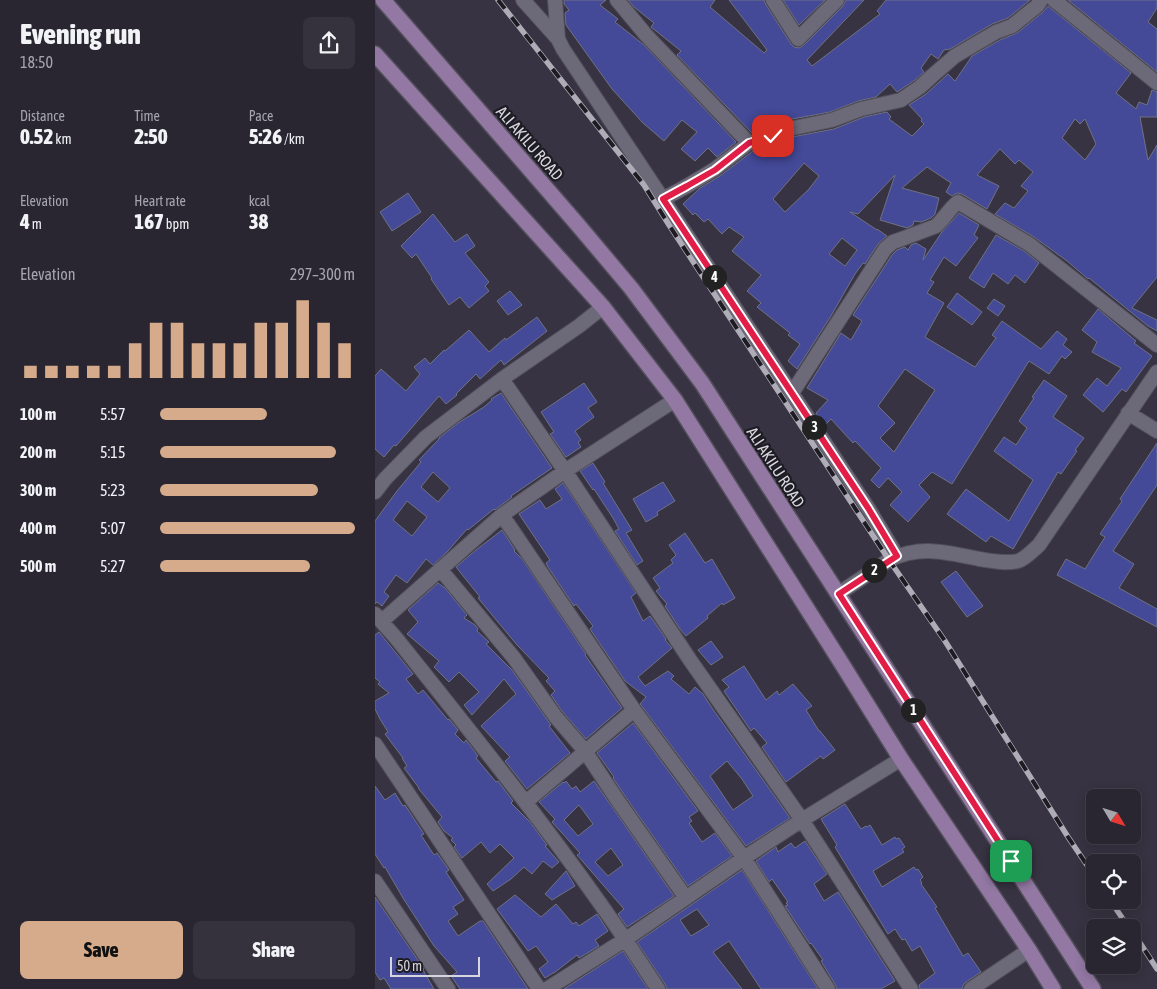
<!DOCTYPE html>
<html lang="en">
<head>
<meta charset="utf-8">
<style>
	body { margin:0; font-family:"Asap Condensed",sans-serif; background:#35323e; color:#f1f3f6; height:100vh; display:flex; flex-direction:column; font-size:19px; white-space:nowrap }
	* { box-sizing:border-box; margin:0 }
	p { font-size:16px; color:#a5a5ac }
	.icon { flex:none; width:28px; height:28px; fill:none; stroke:currentColor; stroke-width:2; stroke-linecap:round; stroke-linejoin:round }
	.map { position:relative; flex:1; overflow:hidden }
	.sheet { display:flex; flex-direction:column; background:#292632; width:375px }
	.sheet>* { flex:none }
	.needle { width:32px; rotate:128deg }
	.fabs { position:absolute; left:711px; top:789px; display:grid; gap:10px }
	.fabs a { display:grid; place-items:center; width:55px; height:55px; border-radius:8px; background:#292632; box-shadow:0 2px 12px #0003,0 0 0 1px #45434d; font-size:25px }
	.scale { position:absolute; left:15px; bottom:12px; width:90px; box-sizing:border-box; padding-left:5px; border:2px solid #d7d5de; border-top:0; font-size:14px; line-height:18px; white-space:nowrap; color:#d7d5de; -webkit-text-stroke:4px #1e1c23; paint-order:stroke }
	.pin { position:absolute; display:grid; place-items:center; width:42px; height:42px; color:#fff; margin:-21px; border-radius:10px; box-shadow:0 2px 8px #0006 }
	.km { position:absolute; width:25px; height:25px; margin:-12px; border-radius:50%; background:#222; color:#fff; font-size:14px; line-height:25px; text-align:center }
	.round { display:grid; place-items:center; flex:none; width:52px; height:52px; border-radius:8px; background:#35323e }
	.head { display:flex; align-items:center; justify-content:space-between; height:85px; padding:0 20px }
	h1 { font-size:28px; font-weight:800; line-height:38px }
	.metrics { display:grid; grid-template-columns:repeat(3,1fr); gap:8px; height:85px; padding:5px 20px }
	.metrics div { display:grid; align-content:center }
	.metrics b { font-size:21px; font-weight:800 }
	.metrics small { font-size:14px; font-weight:400 }
	.metrics p { font-size:14px }
	.chart { height:140px; padding:10px 20px }
	.chart p { display:flex; justify-content:space-between }
	.chart svg { width:100%; height:90px; margin-top:5px; stroke:#d6ab8b; stroke-width:6 }
	.button { display:flex; gap:10px; margin-top:auto; padding:10px 20px }
	.button a { flex:1; height:58px; border-radius:8px; background:#d6ab8b; color:#111; font-size:20px; font-weight:800; line-height:58px; text-align:center }
	.button a+a { background:#35323e; color:#f1f3f6 }
	ul { padding:0 20px; list-style:none; font-size:16px }
	li { display:grid; grid-template-columns:80px 60px 1fr; align-items:center; height:38px }
	li i { height:12px; border-radius:6px; background:#d6ab8b }
	main { display:flex; flex:1; min-height:0 }
	.map>svg:first-child { display:block }
	.building { fill:#444998; stroke:#6f7282; fill-rule:evenodd }
	.lines { fill:none; stroke-linecap:round; stroke-linejoin:round }
	.street-casing { stroke:#524f5b; stroke-width:16 }
	.primary-casing { stroke:#524f5b; stroke-width:18 }
	.street { stroke:#6c6979; stroke-width:14 }
	.primary { stroke:#9278a3; stroke-width:15 }
	.rail-casing { stroke:#aeacb6; stroke-width:5.5 }
	.rail { stroke:#1e1c23; stroke-width:4; stroke-dasharray:11; stroke-linecap:butt }
	.route-casing { stroke:#fff; stroke-width:10 }
	.route { stroke:#e11d48; stroke-width:6 }
	.labels { text-anchor:middle; dominant-baseline:central; stroke-width:4.5; stroke-linejoin:round; paint-order:stroke }
	.street-label { font-size:16px; fill:#d7d5de; stroke:#1e1c23 }
</style>
</head>
<body>
<main>
<section class="sheet">
<div class="head"><div><h1>Evening run</h1><p>18:50</p></div><a class="round"><svg class="icon" aria-label="share" viewBox="0 0 24 24"><path d="M12 15V3M7 8l5-5 5 5M5 13v7h14v-7"/></svg></a></div>
<div class="metrics">
<div><p>Distance</p><b>0.52<small> km</small></b></div>
<div><p>Time</p><b>2:50</b></div>
<div><p>Pace</p><b>5:26<small> /km</small></b></div>
</div>
<div class="metrics">
<div><p>Elevation</p><b>4<small> m</small></b></div>
<div><p>Heart rate</p><b>167<small> bpm</small></b></div>
<div><p>kcal</p><b>38</b></div>
</div>
<div class="chart"><p><span>Elevation</span>297–300 m</p>
<svg viewBox="0 0 160 44" preserveAspectRatio="none"><path d="M5 44V38M15 44V38M25 44V38M35 44V38M45 44V38M55 44V27M65 44V17M75 44V17M85 44V27M95 44V27M105 44V27M115 44V17M125 44V17M135 44V6M145 44V17M155 44V27"/></svg>
</div>
<ul>
<li><b>100 m</b>5:57<i style="width:55%"></i></li>
<li><b>200 m</b>5:15<i style="width:90%"></i></li>
<li><b>300 m</b>5:23<i style="width:81%"></i></li>
<li><b>400 m</b>5:07<i style="width:100%"></i></li>
<li><b>500 m</b>5:27<i style="width:77%"></i></li>
</ul>
<div class="button"><a>Save</a><a>Share</a></div>
</section>
<div class="map">
<svg width="782" height="989" viewBox="0 0 782 989">
	<rect width="100%" height="100%" fill="#373342"/>
	<path class="building" d="M189,0h42l-6,5 18,14 -3,3 29,23 92,97 -19,15 -9,-9 -13,13 -14,-12 16,-17 -15,-12 -18,21 -21,-18 -31,-34 -46,-64 -1,-12 4,-3 -5,-6z
		M253,0h87l-5,7 54,46 3,-3 -38,-50h35l2,5 25,39 3,3 5,1 5,-3 39,-39 3,-6h18l-57,60 5,6 68,-52 -3,-3 9,-11h144l-22,18 -16,6 -42,25 -6,1 -6,9 -7,-5 -10,14 3,4 -9,8 -18,12 -7,-8 -14,13 -18,4 -28,11 -43,8 -17,8 -18,5 -75,-78 4,-4 -30,-24 3,-4 -20,-16z
		M408,0h42l-26,25z
		M693,0h89v8l-9,14 9,7v43z
		M673,6l83,67 -15,20 20,16 3,-7 8,3 5,-15 5,2v25h-17l8,43 9,-15v132l-25,31 25,12v11l-9,-5 -59,-48 -1,1 -21,-18 -33,-24 -39,-23 10,-11 9,5 14,-17 -7,-5 12,-14 -14,-12 -4,4 -15,-15 -23,26 22,11 -12,23 -25,-15 -5,-1 -5,3 -6,-4 5,-9 -24,-16 -25,21 37,10 -4,16 -4,4 -10,4 -7,-1 -1,4 -6,3 -27,-8 15,-45 -37,39 -8,-2 27,18v-1l10,7 -9,8 -13,20 -2,-1 -8,11 -24,42 -34,53 -9,-8 12,-17 -12,-9 2,-2 -33,-26 4,-4 -14,-12 14,-16 -29,-24 12,-14 -15,-10 -7,7 -14,-15 -4,3 -9,-9 -2,2 -10,-11 17,-16 20,-12 33,-25 23,-7 16,-7 42,-8 30,-12 23,-5 4,5 -2,2 23,17 12,-12 -3,-3 1,-2 -13,-14 17,-11 22,-20 7,7 17,-25 28,-16 17,-7 25,-20zM700,119l5,5 5,-5 11,25 -11,16 -23,-22zM429,163l15,13 -10,13 -24,23 -12,-13zM467,238l15,12 -12,16 -16,-12z
		M33,193l13,19 -29,19 -12,-19z
		M584,213l20,12 -5,10 4,3 -22,28 -12,-9 -14,23 4,2 -7,11 17,10 -19,34 50,30 21,-29 -4,-3 10,-14 39,28 16,-18 10,8 -4,6 9,7 -7,7 -3,-3 -13,18 -20,-13 -77,123 -20,-12 -13,13 11,12 -22,25 -18,-17 12,-13 -14,-14 -9,10 -8,-8 10,-12 -26,-27 -2,2 -22,-24 -5,5 -9,-9 -1,-2 12,-13 -21,-12 34,-55 10,7 11,-19 -9,-6 39,-60 5,-5 8,-3 3,3 3,-5 5,-2 10,6 -3,11 19,-28zM530,369l30,21 -41,62 -14,-14 15,-15 -17,-17z
		M58,214l22,28 12,-8 8,12 -10,7 24,29 -4,4 4,5 -20,17 -9,-11 -11,8 -18,-26 1,-1 -16,-24 -4,4 -11,-12z
		M621,235l28,16 15,12 -14,20 -10,-8 -7,9 -15,-11 -9,15 -15,-10z
		M135,291l12,14 -14,10 -11,-14z
		M582,293l25,19 -10,13 -25,-18z
		M619,299l11,7 -7,10 -11,-8z
		M723,309l38,32 -2,2 18,13 -26,36 -4,-3 -19,23 -20,-17 14,-17 10,8 14,-18 -29,-16 5,-10 -15,-12z
		M162,317l10,14 -43,34 -3,-5 -21,19 -4,-5 -20,20 1,1 -11,9 -7,-8 -43,50 -2,-1 -10,12 -9,-8v-73l6,-7 25,22 14,-17 -6,-7 11,-9 5,6 14,-14 1,1 24,-21 20,22 16,-14 1,2z
		M669,380l23,16 -14,21 31,21 -9,12 2,1 -16,23 -3,-2 -45,77 -22,-13 -5,6 -39,-28 19,-25 43,32 24,-41 -39,-29 10,-14 12,8 11,-17 -8,-7 15,-23 -2,-1z
		M209,383l13,19 -9,6 6,9 -19,14 6,9 -3,2 3,5 -15,10 -16,-23 4,-2 -13,-20z
		M126,393l51,75 -41,28 1,1 -17,13 -1,-1 -26,21 -1,-1 -20,23 -14,13 -7,-6 -19,24 -11,-8 -12,17 5,4 -7,10 -5,-4 -2,2v-83l22,-30 24,-29 -2,-2 20,-21v-1l19,-15 26,-16 8,-7 -1,-1zM58,472l17,16 -12,14 -17,-15zM32,501l20,16 -15,19 -19,-16z
		M782,443v42l-44,66 21,13 -15,24 38,21v18l-100,-52 9,-16 19,10 20,-32 -5,-3 22,-33 -2,-2z
		M218,463l12,19 -2,1 29,47 -6,3 17,28 -6,4 -22,-34 4,-2 -6,-11 -19,-29 -1,1 -13,-19z
		M288,482l12,19 -18,11 1,3 -12,7 -13,-23z
		M188,483l73,110 -5,4 12,24 7,-5 16,23 -1,1 7,8 -34,29 7,9 23,-15 6,5 -3,3 18,15 6,-7 8,7 9,14 78,110 -44,28 -105,-141 -1,-1 6,-7 -21,-16 -35,-52 3,-3 -17,-22 -2,2 -26,-39 -2,-4 4,-3 -31,-46 21,-14 6,9 16,-10 -7,-10zM352,761l15,18 11,17 -20,14 -23,-34z
		M127,530l13,20 -1,1 8,8 64,95 -1,1 37,53 -36,31 -24,-28 -11,-16 4,-4 -9,-10 3,-3 -32,-33 -39,-47 2,-1 -24,-30 20,-17z
		M310,533l20,30 7,-4 23,39 -12,7 -1,-2 -15,13 1,2 -22,18 -6,-7 -15,-23 2,-2 -11,-13 4,-3 -7,-10 20,-15 -2,-3 5,-5 -7,-10z
		M581,571l27,35 -16,11 -26,-35z
		M63,583l7,5 22,27 -3,3 11,7 3,4 -1,2 12,11 -3,2 26,26 39,55 -2,1 21,27 -43,36 -22,-28 5,-4 -29,-31 35,-32 -12,-15 -32,36 -8,-10 15,-13 -20,-20 -10,10 -15,-15 5,-6 -32,-27 11,-12 -10,-12z
		M4,632l34,42 -7,5 12,15 5,-4 25,30 1,-1 4,5 5,6 -3,4 9,9 2,-3 12,16 -2,2 20,24 2,-1 15,20 -2,2 19,19 17,23 -2,1 14,16 -7,6 -9,-7 -11,13 -8,-7 -13,12 -18,12 -6,-7 27,-26 -14,-14 -10,9 -9,-11 -19,16 -8,-11 2,-2 -5,-5 2,-2 -9,-7 -6,-9 4,-5 -24,-29h1l-15,-20 3,-2 -5,-8h1l-18,-24 3,-2 -8,-13 -5,-10v-8l14,-8 -11,-9 2,-2 -5,-4v-43z
		M336,641l12,16 -12,8 -13,-15z
		M369,666l22,34 11,-9 2,4 14,-11 19,22 -6,4 13,21h1l15,19 -12,9 -2,-3 -35,26 -24,-35 5,-4 -13,-15 -3,3 -27,-40 5,-4 -7,-7z
		M258,723l65,88 -9,6 3,4 -3,2 13,19 13,-9 17,23 -44,30 -63,-90 -12,-18 1,-1 -17,-24z
		M191,781l6,8 4,-3 4,6 14,-11 80,115 -47,31 -9,-13 6,-5 -47,-54 3,-2 -28,-31 3,-3 -16,-17 24,-20 1,1zM204,805l14,19 -15,12 -14,-16zM236,848l12,17 -15,11 -13,-14z
		M0,786l10,14 10,-7 8,13 2,-1 19,29 -3,1 13,20 3,-2 12,17 -3,2 18,28 -11,7 5,7 -10,7 10,15 22,-15h3l45,68h-68l-9,-13 6,-4 -23,-26 -31,-48 -18,-31 -1,1 -9,-14z
		M470,804l16,25 5,-3 1,1 3,-2 12,20 13,-8 1,2 3,-1 6,9 -3,2 2,3 -31,19 9,16 32,-20 2,3 2,-1 5,8 -3,3 2,3 -1,1 16,23 -2,1 28,48 5,-3 13,19 -15,10 -3,3 -1,4h-42l-1,-4 16,-12 -15,-27 -8,5 -7,-12 -3,1 -7,-11 -7,5 -53,-87 2,-2 -16,-26z
		M430,841l22,33 -13,10 10,17 14,-9 57,89 -14,8h-44l-2,-5 -14,-23 2,-1 -12,-17 -1,1 -25,-38 3,-1 -2,-2 2,-1 -16,-23 -3,3 -13,-21 20,-14 2,5 13,-9 4,5z
		M367,870l76,119h-57l-32,-48 -16,11 29,37h-75l-2,-5 -28,-42zM322,909l12,16 -18,11 -11,-16z
		M191,871l9,15 -23,14 -7,-6z
		M140,895l26,22 15,-13 17,20 3,-2 3,4 18,-12 11,17 -13,9 4,6 -20,12 -2,-3 -23,18h-1l-8,5 -6,-9 9,-7 -12,-16 -8,5 -31,-42z
		M0,897l49,72 -1,1 11,19h-43l-7,-11 -4,2 -5,-8z
		M248,951l25,38h-84l3,-2z"/>
	<g class="lines">
		<g class="street-casing">
			<path id="street" d="M148,0l35,39
				M180,0l3,39 5,10 305,459 29,48
				M242,0l29,35 103,108
				M398,0l25,39 39,-39
				M679,0l103,83
				M288,199l24,-13 28,-17 34,-26 24,-7 16,-7 43,-9 29,-11 40,-9 19,-13 12,-11 23,-20 41,-24 16,-6 25,-20 4,-6
				M127,379l63,92 125,189 112,160 109,169
				M417,393l93,-144 8,-7 6,-2 37,-14c8,-7 13,-17 22,-24l71,42 128,101
				M753,413l29,18
				M0,492l10,-13 41,-42 76,-58 77,-53 24,-19
				M127,515l132,195 110,148 84,131
				M65,569l74,89 41,58 30,35 33,50 68,97
				M463,594l51,-34c31,-15 58,-8 90,-1 13,2 26,5 39,2 7,-2 15,-11 21,-16l118,-173
				M0,614l21,24c91,114 183,228 262,351
				M7,621l120,-106 63,-44 110,-71
				M0,744l164,245
				M151,802l108,-92
				M0,881l73,108
				M172,989l79,-50 118,-81 58,-38 99,-61
				M596,989l58,-39"/>
		</g>
		<g class="primary-casing">
			<path id="primary" d="M8,0l195,225 53,63 71,95 391,606
				M0,54l228,253 72,93 167,264 59,95 128,191 24,39"/>
		</g>
		<use href="#street" class="street"/>
		<use href="#primary" class="primary"/>
		<g class="rail-casing">
			<path id="rail" d="M123,0l146,185 25,40 220,335 56,81 123,196 27,40
				M735,900l19,28
				M758,932l24,37"/>
		</g>
		<use href="#rail" class="rail"/>
	</g>
	<g class="lines">
		<g class="route-casing">
			<path id="route" d="M398,136l-24,7 -34,27 -28,16 -24,13 205,309 29,48 -58,38 172,267"/>
		</g>
		<use href="#route" class="route"/>
	</g>
	<g class="labels">
		<g class="street-label">
			<text transform="translate(155 143) rotate(49)">ALI AKILU ROAD</text>
			<text transform="translate(401 467) rotate(57)">ALI AKILU ROAD</text>
		</g>
	</g>
</svg>
<div class="fabs">
<a><svg class="needle" viewBox="-14 -14 28 28"><path d="M0-13l5 13h-10z" fill="#e53935"/><path d="M0 13l5-13h-10z" fill="#a5a5ac"/></svg></a>
<a><svg class="icon" aria-label="locate" viewBox="0 0 24 24"><circle cx="12" cy="12" r="6"/><path d="M12 2v4M12 18v4M2 12h4M18 12h4"/></svg></a>
<a><svg class="icon" aria-label="layers" viewBox="0 0 24 24"><path d="M12 4l9 5-9 5-9-5zM3 14l9 5 9-5"/></svg></a>
</div>
<div class="scale">50 m</div>
<div class="pin" style="left:636px;top:861px;background:#1e9e55"><svg class="icon" aria-label="arrive" viewBox="0 0 24 24"><path d="M6 21V4h12l-3 4 3 4H6"/></svg></div>
<div class="pin" style="left:398px;top:136px;background:#d93025"><svg class="icon" aria-label="check" viewBox="0 0 24 24"><path d="M5 12l5 5 9-10"/></svg></div>
<b class="km" style="left:538px;top:710px">1</b>
<b class="km" style="left:499px;top:570px">2</b>
<b class="km" style="left:439px;top:427px">3</b>
<b class="km" style="left:339px;top:277px">4</b>
</div>
</main>
</body>
</html>
